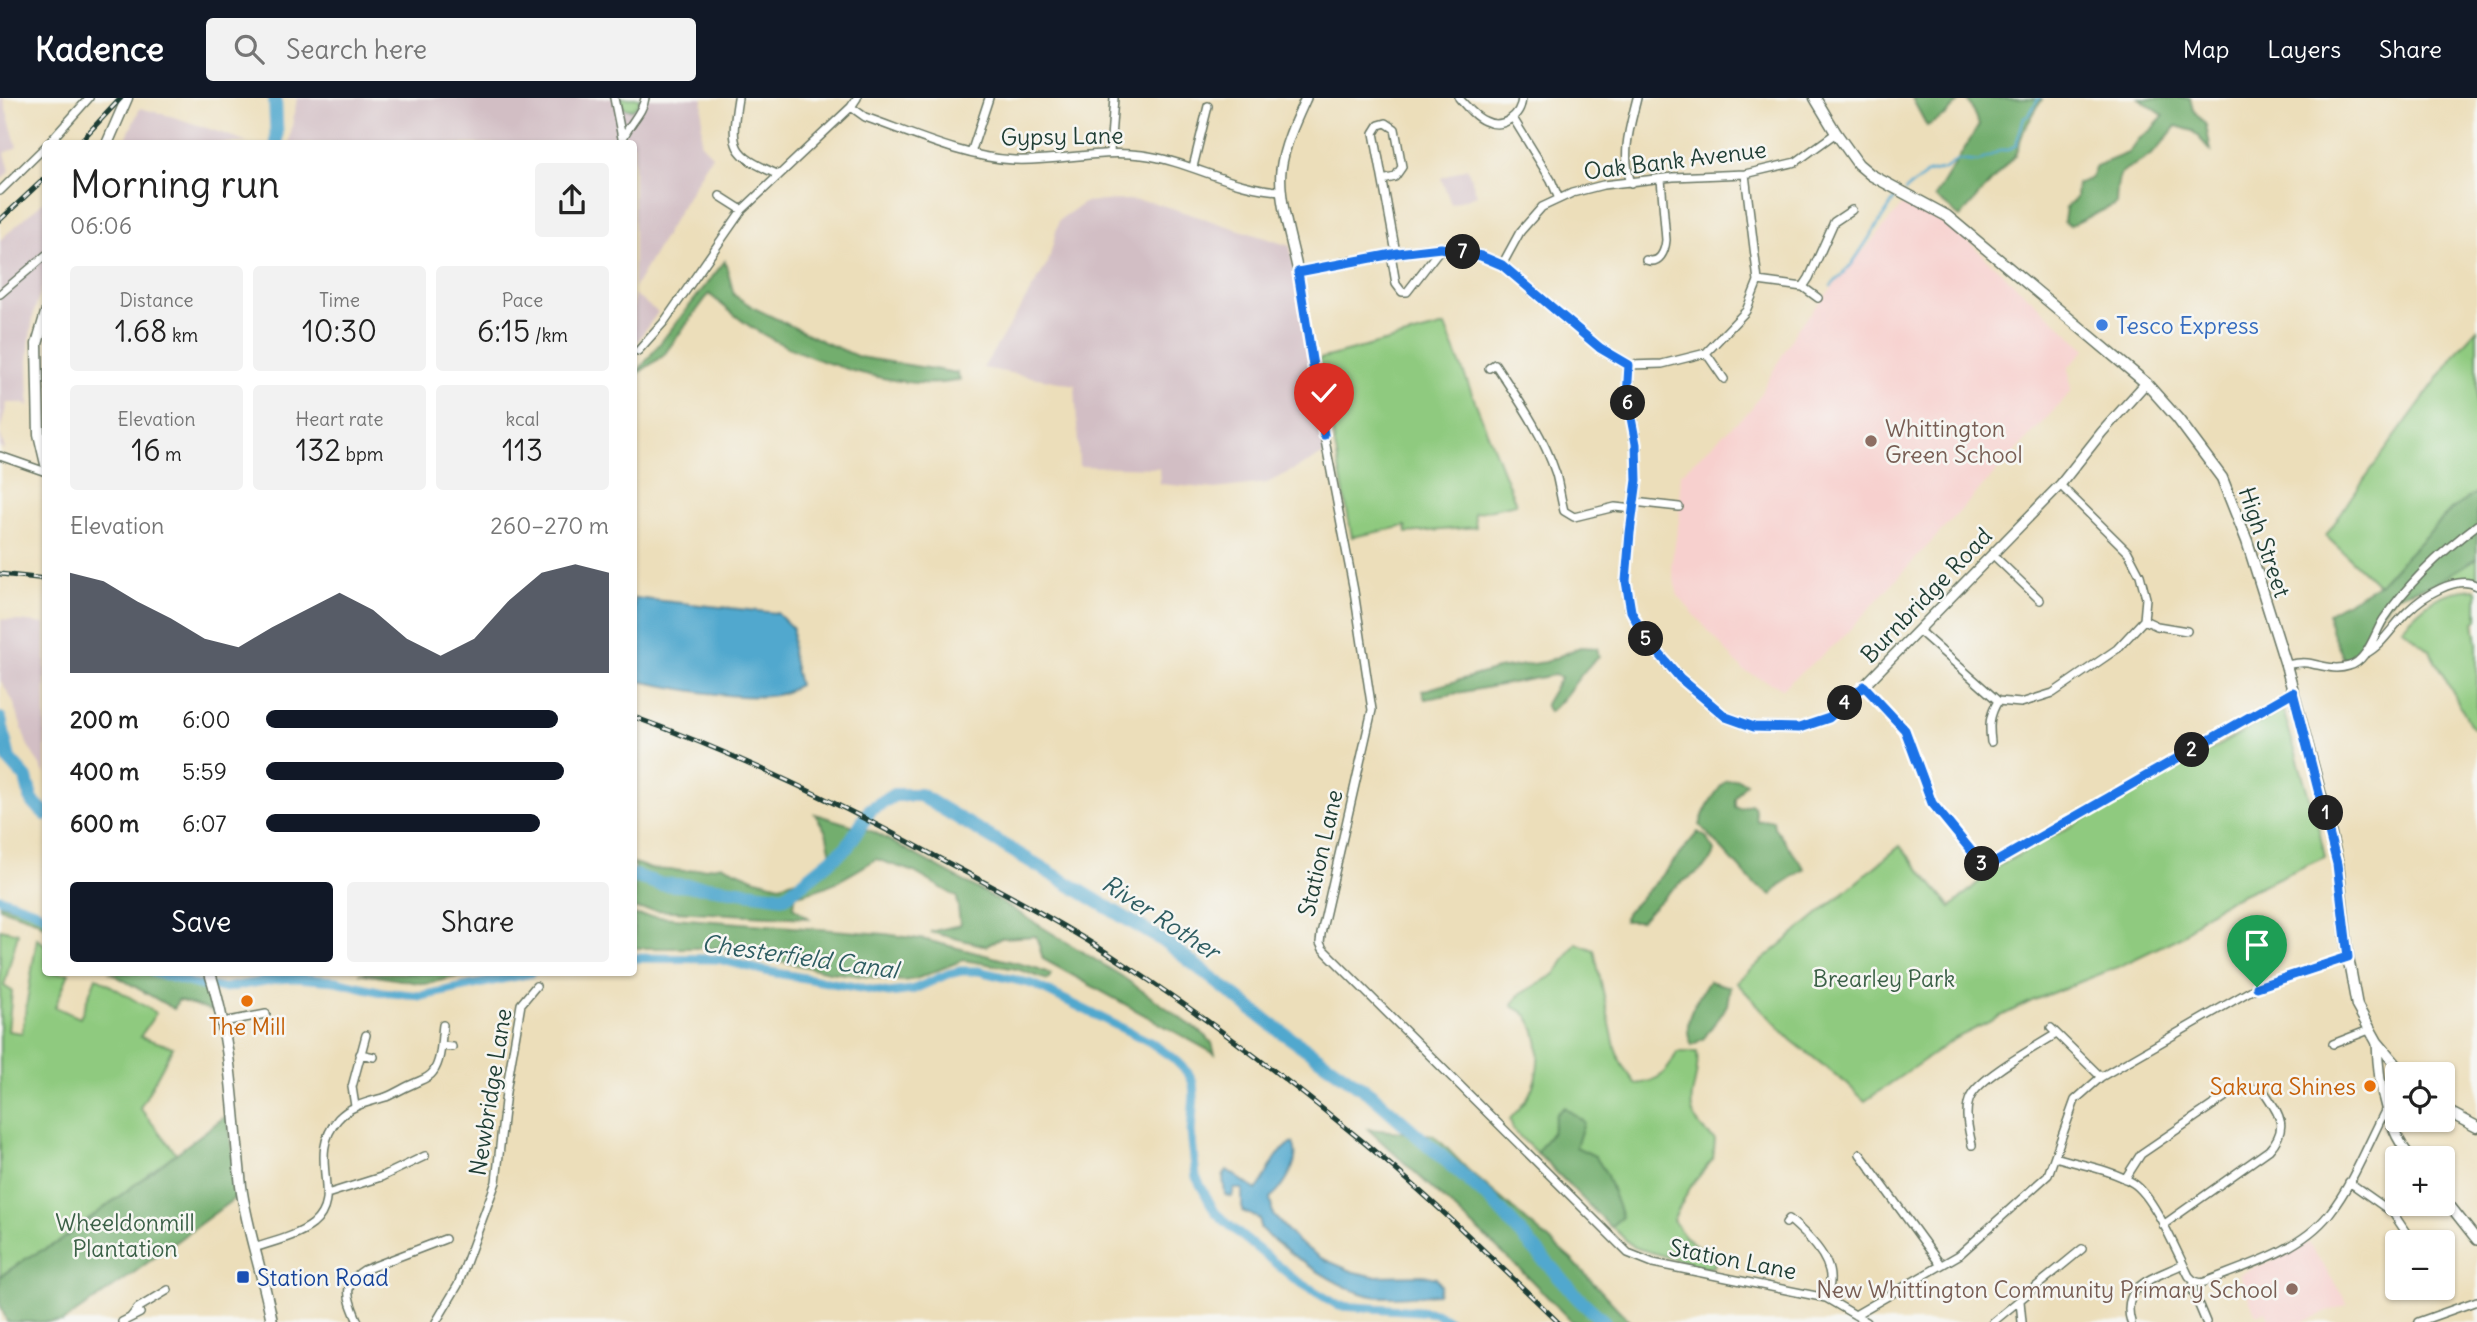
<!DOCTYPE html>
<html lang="en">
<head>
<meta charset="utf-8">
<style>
	body { margin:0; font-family:Delius,sans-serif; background:#f2f2f2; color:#222; height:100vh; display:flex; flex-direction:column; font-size:26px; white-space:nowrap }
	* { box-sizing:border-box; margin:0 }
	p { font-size:23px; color:#767676 }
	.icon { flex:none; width:38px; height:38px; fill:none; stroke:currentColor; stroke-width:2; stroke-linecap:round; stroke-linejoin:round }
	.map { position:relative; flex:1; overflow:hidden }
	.details { position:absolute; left:42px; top:42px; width:595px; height:836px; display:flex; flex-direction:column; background:#fff; border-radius:7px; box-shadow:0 2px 5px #0004 }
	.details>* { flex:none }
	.tools { position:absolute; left:2385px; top:964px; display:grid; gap:14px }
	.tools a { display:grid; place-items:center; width:70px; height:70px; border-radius:7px; background:#fff; box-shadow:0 2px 5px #0004; font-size:35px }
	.pin { position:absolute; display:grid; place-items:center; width:60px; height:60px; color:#fff; margin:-72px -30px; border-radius:50% 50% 50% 0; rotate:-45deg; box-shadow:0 0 7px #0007 }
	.pin .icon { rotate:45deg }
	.km { position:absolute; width:35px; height:35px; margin:-18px; border-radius:50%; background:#222; color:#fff; font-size:19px; line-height:35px; text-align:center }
	.round { display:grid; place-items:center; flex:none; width:74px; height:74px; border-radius:7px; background:#f2f2f2 }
	.summary { display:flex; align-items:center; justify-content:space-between; height:119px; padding:0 28px }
	h1 { font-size:38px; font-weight:600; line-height:52px }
	.metrics { display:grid; grid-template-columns:repeat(3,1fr); gap:10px; height:119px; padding:7px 28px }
	.metrics div { display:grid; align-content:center; border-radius:7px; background:#f2f2f2; text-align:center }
	.metrics b { font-size:30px; font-weight:600 }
	.metrics small { font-size:19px; font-weight:400 }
	.metrics p { font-size:19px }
	.chart { height:196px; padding:14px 28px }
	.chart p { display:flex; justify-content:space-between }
	.chart svg { width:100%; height:126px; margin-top:7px; fill:#111827; opacity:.7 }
	.action { display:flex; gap:14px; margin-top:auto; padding:14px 28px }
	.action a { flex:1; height:80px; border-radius:7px; background:#111827; color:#fff; font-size:28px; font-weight:600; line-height:80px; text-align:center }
	.action a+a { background:#f2f2f2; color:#222 }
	ul { padding:0 28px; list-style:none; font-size:23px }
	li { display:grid; grid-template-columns:112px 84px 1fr; align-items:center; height:52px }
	li i { height:18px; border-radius:9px; background:#111827 }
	header { display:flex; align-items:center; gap:42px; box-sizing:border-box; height:98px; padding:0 35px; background:#111827; color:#fff }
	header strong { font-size:33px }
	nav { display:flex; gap:38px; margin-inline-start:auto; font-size:24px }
	.search { width:490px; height:63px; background:#f2f2f2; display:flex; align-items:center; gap:18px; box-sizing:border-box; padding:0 24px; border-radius:7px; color:#767676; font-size:26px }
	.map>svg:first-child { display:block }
	.built { fill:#f7d0ce }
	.industrial { fill:#d2bec4 }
	.green { fill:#8fca7f; stroke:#57845a; stroke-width:2 }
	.forest { fill:#73ae6e; stroke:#497651; stroke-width:2 }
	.water { fill:#51a8ce; stroke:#387281; stroke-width:2 }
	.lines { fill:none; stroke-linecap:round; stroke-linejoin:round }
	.stream { stroke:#51a8ce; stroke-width:2.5 }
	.canal { stroke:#51a8ce; stroke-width:9 }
	.river { stroke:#51a8ce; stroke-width:14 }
	.minor-casing { stroke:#677563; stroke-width:10 }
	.tertiary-casing { stroke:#677563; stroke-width:12 }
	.secondary-casing { stroke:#677563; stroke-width:13 }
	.minor { stroke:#fff; stroke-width:7 }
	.tertiary { stroke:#fff; stroke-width:9 }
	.secondary { stroke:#fff; stroke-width:10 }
	.rail-casing { stroke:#1f3d34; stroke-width:5 }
	.rail { stroke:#f6f6f2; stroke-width:2.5; stroke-dasharray:8; stroke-linecap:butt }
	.route-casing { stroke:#fff; stroke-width:14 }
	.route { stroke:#1a73e8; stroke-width:9 }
	.shop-dot { fill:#3f7fe0; stroke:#f6f6f2; stroke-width:2.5 }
	.education-dot { fill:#8d6e63; stroke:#f6f6f2; stroke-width:2.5 }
	.food-dot { fill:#e8710a; stroke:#f6f6f2; stroke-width:2.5 }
	.transit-dot { fill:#1a4fb4; stroke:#f6f6f2; stroke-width:2.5 }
	.labels { text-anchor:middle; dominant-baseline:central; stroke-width:5; stroke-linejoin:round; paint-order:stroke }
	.street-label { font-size:23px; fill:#1f3d34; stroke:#f6f6f2 }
	.shop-label { font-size:23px; fill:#366cbe; stroke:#f6f6f2; text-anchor:start }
	.education-label { font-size:23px; fill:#785e54; stroke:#f6f6f2; text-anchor:start }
	.park-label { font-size:23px; fill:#3b6047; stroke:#f6f6f2 }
	.food-label { font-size:23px; fill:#c56008; stroke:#f6f6f2 }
	.transit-label { font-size:23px; fill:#164399; stroke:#f6f6f2; text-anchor:start }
	.water-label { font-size:24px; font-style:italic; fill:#2e5d62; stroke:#f6f6f2 }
</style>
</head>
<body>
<header>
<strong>Kadence</strong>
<div class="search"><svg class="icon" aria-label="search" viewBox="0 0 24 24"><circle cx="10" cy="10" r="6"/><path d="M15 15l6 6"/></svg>Search here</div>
<nav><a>Map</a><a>Layers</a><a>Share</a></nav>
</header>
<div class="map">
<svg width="2477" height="1224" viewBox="0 0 2477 1224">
	<rect width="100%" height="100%" fill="#f6f6f2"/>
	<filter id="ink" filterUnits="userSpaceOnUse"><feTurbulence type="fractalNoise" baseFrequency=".0143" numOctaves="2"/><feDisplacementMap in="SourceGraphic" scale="14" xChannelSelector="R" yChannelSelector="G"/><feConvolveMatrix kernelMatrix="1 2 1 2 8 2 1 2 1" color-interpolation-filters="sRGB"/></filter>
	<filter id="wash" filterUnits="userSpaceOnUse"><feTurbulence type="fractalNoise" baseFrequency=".00686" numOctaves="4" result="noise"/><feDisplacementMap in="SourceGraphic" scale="28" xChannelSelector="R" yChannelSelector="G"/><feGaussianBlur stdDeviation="1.57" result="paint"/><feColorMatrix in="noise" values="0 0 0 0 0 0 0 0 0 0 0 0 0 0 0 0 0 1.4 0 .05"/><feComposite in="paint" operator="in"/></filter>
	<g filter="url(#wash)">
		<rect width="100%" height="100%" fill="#ecdeba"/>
		<path class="built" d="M1904,105l47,23 135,123 -17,18 2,25 -234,251 -55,45 -38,-17 -66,-75 -7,-31 9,-50v-41l72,-66 45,-79z
			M2308,1144l40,62 -46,18h-32l-4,-11 -10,4 -17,-41 49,-20z"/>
		<path class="industrial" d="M0,0h3l14,49 -12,6 5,18 -10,9z
			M297,0h406l-2,46 11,11 -78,133v-144h-345z
			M140,10l34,9 77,26h-127z
			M1467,70l10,27 -26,9 -10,-26z
			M45,102v78l-11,34 -4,25 -2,24 1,45 -8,-3h-14l-7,29 5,18 -5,-2v-208z
			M1127,102l25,2 138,44 35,208 -58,29 -52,6 -55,-5 -1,-16 -80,-2 -4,-81 -92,-17 65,-105 11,-43 26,-18z
			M634,197l24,17 -24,34z
			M1,521l44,5v150l-18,-30 -14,-43 -13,-21z"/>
		<path class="green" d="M619,0h21c-1,10 -9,14 -17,9z
			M1445,228l71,178 -42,9 2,14 -69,6 -1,-7 -54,11 -33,-178z
			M2477,231v163l-26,18 -73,75 -52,-49 26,-40 108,-148z
			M2477,460v19l-41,6z
			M2474,491l3,3v28l-3,2 3,22v83l-5,1 -42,-77 -28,-23c23,-25 37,-37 72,-39z
			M2283,612l36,120 6,27 -100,45 -24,15 -19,19 -64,31 -84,33 -78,38 -91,63 -18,-17 -56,-44 -55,-58 164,-136 51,61 42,-38z
			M0,831l18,4 -14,53 8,5 -4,40 14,2 15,-95 8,7 1,28h23l-14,34 25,11 16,-41 60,36 -16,24 33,10 -33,61 36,45 -117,89 -32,16 -27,18z
			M1576,845l18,7 21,97 7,18 14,19c24,-3 31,-11 41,-32h20c5,38 -25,56 18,88l-2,19 -22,27 -18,34 11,16 28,21 3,9 -10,2 -72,-21 -120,-117 -3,-11c6,-7 13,-14 18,-22 13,-23 15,-60 -1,-81 -4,-5 -10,-7 -15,-10l7,-11 36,-21z"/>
		<path class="forest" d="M1912,0h50l-16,17 -19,11z
			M1967,0l75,1 -18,31 -9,25 -55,62 -25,-20 44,-72z
			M2139,0h51l3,12 13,15 5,26 -18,-20 -17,-5c-7,8 -13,18 -22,26 -27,24 -37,6 -38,52l-46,22 -6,-4 2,-15 10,-9 1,-14 14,-6 5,-12 32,-13 10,-14 13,-9 13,-14z
			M725,163l9,34 22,14 68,33 35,15 98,16 3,7c-54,14 -157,-20 -204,-50 -17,-10 -32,-24 -47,-36l-46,62 -28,19z
			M2477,394v66l-41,25 -41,13 -23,28 -18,33 -10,2c-8,-19 -14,-23 -16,-46l50,-28 73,-75z
			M1580,549l17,1 2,9c-21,15 -30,40 -50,55l-4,-8 16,-27 -7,-2 -129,24 -3,-8 75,-22 49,-7z
			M1737,681l9,4 -11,15v9l5,2 10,-5 4,2 3,15 16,-1 1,7 31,42 -23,15 -10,11 -18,-11 -54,-59c5,-18 13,-29 25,-44z
			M815,716l59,18 124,68 122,75 86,61 6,7 3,11 -172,-95 -7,-23 -35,2 -15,8 -56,-14 30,-7 -3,-28 -43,-25 -38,-13c-28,17 -47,30 -80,36l-3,12 16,11 -175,-9v-46l17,6 35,2 37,-6 33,14 24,6 26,-8 26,-19 -6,-26z
			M1698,734l8,5 8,14c-4,18 -23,24 -36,34 -14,10 -26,24 -38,36h-16l2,-8 33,-34z
			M0,806l32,8 13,7v8l-9,-7 -36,-12z
			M634,817l251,19 41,6 110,28 15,6 -3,6 -31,-11 -54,-9 -47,19 -13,2 -74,-9 -107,-24h-88z
			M111,875h33l64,15 6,23 -36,-11 -4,9z
			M359,875h114l-48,11z
			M1709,883l21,6 -3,18 -23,33 -12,7c-12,-24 4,-43 17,-64z
			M1564,1009l20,15 -8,25 19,9 11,17 16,44 -12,10 -73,-75 15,-20 4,-18z
			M227,1017l12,80 -115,85 -62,42h-55l-7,-18v-27l27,-19 32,-16z
			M1368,1031l66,6 34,35 104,90 58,62h-58l-47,-48z"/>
		<path class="water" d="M634,500l143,15 16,16 -1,26 7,30c-5,2 -10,6 -15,8 -33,11 -115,-6 -150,-13z
			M1293,1045c9,18 -9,44 -23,55l3,17 25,27 23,16 33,14 19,4 51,-1 12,3 5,7 -3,9c-21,1 -45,5 -66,2 -30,-5 -90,-46 -112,-68v-9l-18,-8v-22h-8l-2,8 -7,-2 -2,-18 4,-7 29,20c14,-15 17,-39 37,-47z"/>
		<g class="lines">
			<path class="stream" d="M1905,93l23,-18 17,-4 12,-9 21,2 23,-12h7l8,-5 8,-27 5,-3 10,-17
				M1831,188l21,-22 42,-64 6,-5"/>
			<path class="canal" d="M0,800l34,12 12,7
				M634,860l84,1 47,12 124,22 23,-3 36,-16 13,-3h18l54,13 117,58 23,16 15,15 5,10 1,12 -3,37 5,45 19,35 23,21 58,47 43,26 80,5 16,2 16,9
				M154,875l48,13 22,2 53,-9 20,-1 39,3 46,11 39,4 110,-23"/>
			<path class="river" d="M275,0l2,46
				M0,621l9,40 17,19 6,23 14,13
				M634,778l26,8 48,3 77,10 62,-50 23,-37 24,-15h26l247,148 105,82 101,71 119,105 87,98 25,23"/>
		</g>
	</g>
	<g filter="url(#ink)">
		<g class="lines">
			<g class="minor-casing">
				<path id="minor" d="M614,0l8,40
					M738,0c-8,51 -7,56 41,77
					M1459,0c7,8 16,19 26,23 17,9 36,-5 37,-23
					M851,9l14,10c46,16 100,41 149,43 43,2 85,-11 128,-5 48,6 92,35 140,36
					M1513,20l38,62 8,19
					M48,46l41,-46
					M621,46c4,-17 22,-30 24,-46
					M1110,54l4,-54
					M971,55l18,-55
					M1193,69l15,-61
					M1383,82l12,-3 7,-10 -7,-38 -9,-6 -7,2 -5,8 22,120
					M1631,85c-10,-30 -1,-56 6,-85
					M0,93l46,-45
					M720,98l22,14
					M1391,156l5,30 6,8h5l34,-44
					M1646,162c14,5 19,-9 20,-20l-5,-61
					M1502,167l18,-33 22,-25 30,-14 31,-8 70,-8 72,-3 51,-12 40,-29
					M1298,174l26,163 30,156 18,119 -51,224 -1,9 3,6 305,304 25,10 173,35 41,24
					M1758,183l45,6 15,11
					M1803,189l6,-9 25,-56 18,-12
					M0,196l46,-39
					M638,253l26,-29 78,-112 109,-103 6,-9
					M1706,255l18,26
					M1629,267l33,-1 44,-11 40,-42 12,-30 -13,-107
					M1489,270l6,-4c23,35 48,70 61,110 3,12 5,25 8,37l10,6 41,-10 18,2
					M0,358l46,16
					M1634,404l45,5
					M1992,456l48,46
					M2144,522l13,6 30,5
					M1918,532l80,71 23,2 32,-10 64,-44 27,-29 2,-22 -6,-23 -12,-23 -68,-67
					M2365,556c18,-9 28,-29 43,-43 14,-14 49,-37 69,-25
					M2286,567c6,-1 14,-3 21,-2 14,2 27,8 42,3 18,-5 25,-31 34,-46 25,-37 58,-68 94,-95
					M1864,588l41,44 27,73 50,62 12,-2 299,-171
					M1991,644c-2,-17 -2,-26 7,-41
					M223,924l43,-8
					M2051,930l50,49
					M2333,946l36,-14
					M441,948l11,1
					M360,956l14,3
					M355,1008l-3,-19 14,-52
					M1972,1047c-3,-15 -9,-34 -1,-49 11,-20 65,-49 85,-62
					M1860,1056l80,110
					M2055,1059c26,8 55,12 78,26 21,13 44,70 56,93l5,5
					M2125,1081l16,-25 91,-62 11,-5 20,3c15,23 28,36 6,60l-106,75
					M2349,1084l44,31 16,24
					M327,1096l54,-17 44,-21
					M1786,1125l3,-4c16,14 43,38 41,62 0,6 -2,11 -4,17
					M254,1150c18,-6 44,-12 59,-24 32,-27 -8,-67 25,-105 13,-14 30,-17 48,-22 10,-4 19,-10 29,-14 6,-3 14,-5 18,-11 9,-12 8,-33 10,-47
					M2194,1183l8,2c43,-17 98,-32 127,-69 24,-31 39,-70 57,-105
					M2194,1183l-1,10 13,31
					M2020,1203l2,21
					M1855,1217l104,-60 89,-80 27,-75 26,-23 156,-90 91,-30
					M130,1220l8,-10 30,-18
					M122,1224l18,-9
					M358,1224c-9,-22 -18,-37 6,-52l81,-31
					M436,1224l22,-37 38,-103 10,-90 15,-88 15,-18
					M1993,1224l89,-73
					M2131,1224c-11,-38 24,-44 52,-58
					M2418,1224l59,-21"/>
			</g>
			<g class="tertiary-casing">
				<path id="tertiary" d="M1306,0c-10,22 -22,47 -25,72 -3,30 11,72 17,102l100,-19 43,-5 40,8 21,9 98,83 29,17 -2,32 9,47 1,36 -7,53 -4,48 5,30 13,25 36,42 46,39 28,10 45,1 30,-10 35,-32 196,-201 42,-53 44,-49
					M2377,944c1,41 8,84 34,116
					M2443,1099l34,43"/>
			</g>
			<g class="secondary-casing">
				<path id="secondary" d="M1815,0l21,35 22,31 13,11 76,41 199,167 32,36 44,59 25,63 39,124 41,153 11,46 10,93 9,49 20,36 27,32
					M107,46l20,-46
					M46,215l-9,31 2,90 7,30
					M210,875c22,69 23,142 31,213 6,46 23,90 31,136
					M2443,1011l34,18"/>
			</g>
			<use href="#minor" class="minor"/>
			<use href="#tertiary" class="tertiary"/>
			<use href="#secondary" class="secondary"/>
			<g class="rail-casing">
				<path id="rail" d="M78,46l43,-46
					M0,122l46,-43
					M0,476l46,5
					M634,619c103,37 203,85 299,138 68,36 135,71 199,114 79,52 156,111 229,171 69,57 133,120 197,182"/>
			</g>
			<use href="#rail" class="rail"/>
		</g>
	</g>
	<g class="lines" filter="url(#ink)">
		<g class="route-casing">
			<path id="route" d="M1324,337l-26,-163 100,-19 43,-5 40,8 21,9 98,83 29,17 -2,32 9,47 1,36 -7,53 -4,48 5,30 13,25 36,42 46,39 28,10 45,1 30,-10 35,-32 41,44 27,73 50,61 12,-1 299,-171 44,172 11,93 -91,30"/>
		</g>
		<use href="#route" class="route"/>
	</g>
	<circle class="shop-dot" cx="2102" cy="227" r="7"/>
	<g class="education-dot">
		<circle cx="1871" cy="343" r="7"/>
		<circle cx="2292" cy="1191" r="7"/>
	</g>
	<g class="food-dot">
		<circle cx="247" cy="903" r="7"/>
		<circle cx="2370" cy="988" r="7"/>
	</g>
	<rect class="transit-dot" x="236" y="1172" width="14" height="14" rx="3.5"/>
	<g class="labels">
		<g class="street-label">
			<text transform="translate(1062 38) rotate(-1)">Gypsy Lane</text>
			<text transform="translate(1675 62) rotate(-7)">Oak Bank Avenue</text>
			<text transform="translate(2265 444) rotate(71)">High Street</text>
			<text transform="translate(1926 497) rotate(-46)">Burnbridge Road</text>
			<text transform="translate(1320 755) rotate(-77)">Station Lane</text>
			<text transform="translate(490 994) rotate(-81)">Newbridge Lane</text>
			<text transform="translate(1733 1161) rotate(11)">Station Lane</text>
		</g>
		<g class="shop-label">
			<text x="2116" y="227">Tesco Express</text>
		</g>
		<g class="education-label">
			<text x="1885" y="330">Whittington<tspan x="1885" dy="26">Green School</tspan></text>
			<text x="2278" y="1191" text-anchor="end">New Whittington Community Primary School</text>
		</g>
		<g class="park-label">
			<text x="1884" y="880">Brearley Park</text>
			<text x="125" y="1124">Wheeldonmill<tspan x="125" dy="26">Plantation</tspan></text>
		</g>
		<g class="food-label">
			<text x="247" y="928">The Mill</text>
			<text x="2356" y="988" text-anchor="end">Sakura Shines</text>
		</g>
		<g class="transit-label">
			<text x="257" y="1179">Station Road</text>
		</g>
		<g class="water-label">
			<text transform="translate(1161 819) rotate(33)">River Rother</text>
			<text transform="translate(800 858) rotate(8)">Chesterfield Canal</text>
		</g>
	</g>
</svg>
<div class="tools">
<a><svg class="icon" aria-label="locate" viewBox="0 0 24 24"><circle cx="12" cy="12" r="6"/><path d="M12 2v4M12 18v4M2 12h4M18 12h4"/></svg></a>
<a>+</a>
<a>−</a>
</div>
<div class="pin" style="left:2257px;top:889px;background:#1e9e55"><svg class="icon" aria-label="arrive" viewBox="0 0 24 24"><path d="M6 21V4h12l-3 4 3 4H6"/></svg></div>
<div class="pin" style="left:1324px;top:337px;background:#d93025"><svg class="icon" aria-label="check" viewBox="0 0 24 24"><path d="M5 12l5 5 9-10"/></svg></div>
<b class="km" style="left:2326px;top:715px">1</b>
<b class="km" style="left:2192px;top:652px">2</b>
<b class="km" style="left:1982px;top:766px">3</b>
<b class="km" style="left:1845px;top:605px">4</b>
<b class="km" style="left:1646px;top:541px">5</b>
<b class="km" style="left:1628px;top:305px">6</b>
<b class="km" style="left:1463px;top:154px">7</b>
<section class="details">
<div class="summary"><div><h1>Morning run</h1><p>06:06</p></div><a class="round"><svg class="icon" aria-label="share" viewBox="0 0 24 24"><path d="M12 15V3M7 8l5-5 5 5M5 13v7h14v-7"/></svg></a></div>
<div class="metrics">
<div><p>Distance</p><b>1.68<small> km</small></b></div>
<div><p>Time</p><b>10:30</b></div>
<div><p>Pace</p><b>6:15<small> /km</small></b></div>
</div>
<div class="metrics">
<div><p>Elevation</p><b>16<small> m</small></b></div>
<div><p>Heart rate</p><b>132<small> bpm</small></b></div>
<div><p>kcal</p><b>113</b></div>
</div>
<div class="chart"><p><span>Elevation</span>260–270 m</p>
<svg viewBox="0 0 160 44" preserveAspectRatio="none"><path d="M0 44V9L10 12L20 19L30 25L40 32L50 35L60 28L70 22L80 16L90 22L100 32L110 38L120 32L130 19L140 9L150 6L160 9V44z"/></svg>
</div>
<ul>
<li><b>200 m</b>6:00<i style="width:85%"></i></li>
<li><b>400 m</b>5:59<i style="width:87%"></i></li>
<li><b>600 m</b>6:07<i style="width:80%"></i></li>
</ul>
<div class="action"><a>Save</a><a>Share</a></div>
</section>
</div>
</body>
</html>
